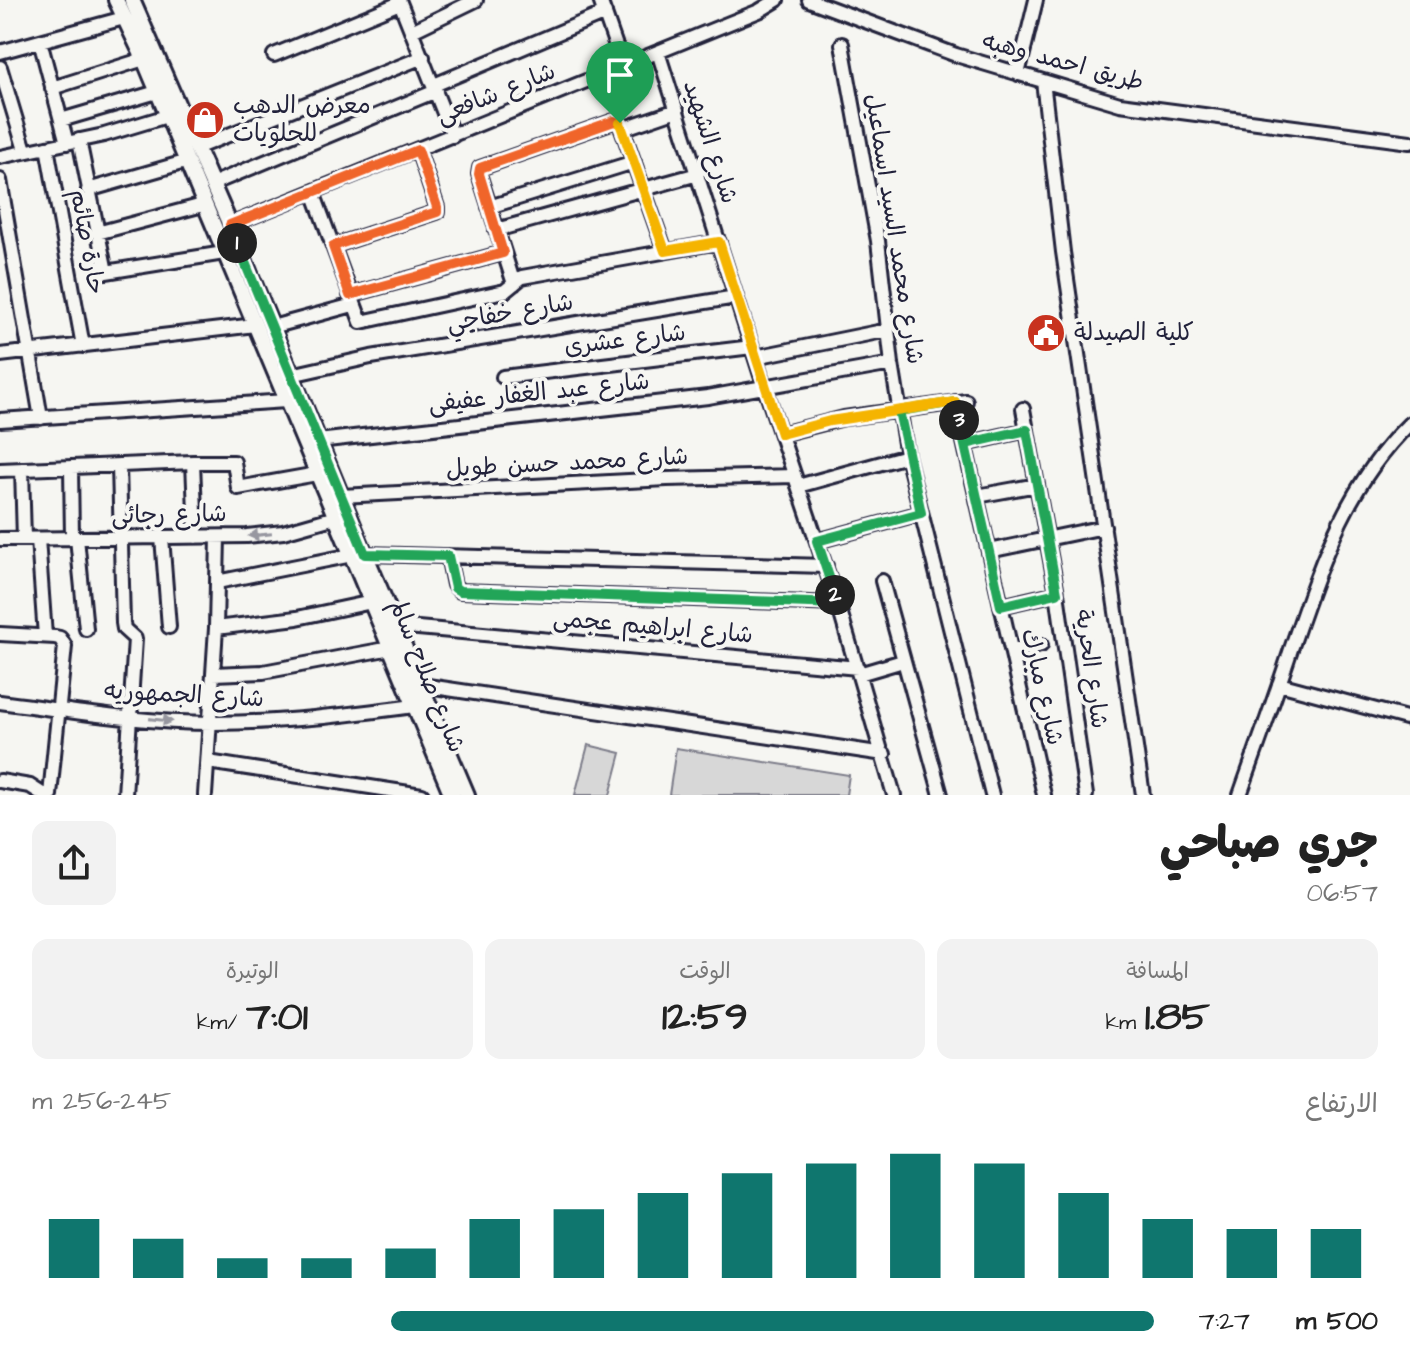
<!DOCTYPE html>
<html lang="ar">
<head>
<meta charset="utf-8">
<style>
	body { margin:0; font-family:"Architects Daughter","Playpen Sans Arabic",sans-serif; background:#f2f2f2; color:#222; direction:rtl; height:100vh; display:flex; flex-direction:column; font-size:30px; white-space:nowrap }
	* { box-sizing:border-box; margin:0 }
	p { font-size:26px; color:#767676 }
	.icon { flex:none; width:44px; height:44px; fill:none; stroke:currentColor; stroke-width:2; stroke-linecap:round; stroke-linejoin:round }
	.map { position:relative; height:795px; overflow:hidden; direction:ltr }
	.details { display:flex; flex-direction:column; background:#fff; flex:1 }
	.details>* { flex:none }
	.pin { position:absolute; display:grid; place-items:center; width:68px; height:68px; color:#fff; margin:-82px -34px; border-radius:50% 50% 50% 0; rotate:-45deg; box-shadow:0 0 8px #0007 }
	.pin .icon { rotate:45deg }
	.km { position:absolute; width:40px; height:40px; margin:-20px; border-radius:50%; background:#222; color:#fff; font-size:22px; line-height:40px; text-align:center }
	.round { display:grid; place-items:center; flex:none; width:84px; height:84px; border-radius:16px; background:#f2f2f2 }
	.summary { display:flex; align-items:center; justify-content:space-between; height:136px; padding:0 32px }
	h1 { font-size:44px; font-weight:800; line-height:60px }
	.stats { display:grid; grid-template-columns:repeat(3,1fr); gap:12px; height:136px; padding:8px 32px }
	.stats div { display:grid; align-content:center; border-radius:16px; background:#f2f2f2; text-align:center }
	.stats b { font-size:40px; font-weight:800 }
	.stats small { font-size:22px; font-weight:400 }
	.stats p { font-size:22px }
	.chart { height:224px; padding:16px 32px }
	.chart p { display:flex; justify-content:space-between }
	.chart svg { width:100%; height:144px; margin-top:8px; stroke:#0f766e; stroke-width:6 }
	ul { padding:0 32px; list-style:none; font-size:26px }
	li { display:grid; grid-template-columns:128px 96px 1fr; align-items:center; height:60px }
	li i { height:20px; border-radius:10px; background:#0f766e }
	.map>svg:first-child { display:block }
	.green { fill:#d7d7d7; stroke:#7c7c89; stroke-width:2 }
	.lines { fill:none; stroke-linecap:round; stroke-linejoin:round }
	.minor-casing { stroke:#22223b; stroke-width:18 }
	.major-casing { stroke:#22223b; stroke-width:20 }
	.minor { stroke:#f6f6f2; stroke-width:12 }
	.major { stroke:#f6f6f2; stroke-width:14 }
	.oneway { fill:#9797a0 }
	.split-1-casing { stroke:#fff; stroke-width:16 }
	.split-2-casing { stroke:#fff; stroke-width:16 }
	.split-3-casing { stroke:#fff; stroke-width:16 }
	.split-4-casing { stroke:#fff; stroke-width:16 }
	.split-1 { stroke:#f0652b; stroke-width:10 }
	.split-2 { stroke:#22a559; stroke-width:10 }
	.split-3 { stroke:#22a559; stroke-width:10 }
	.split-4 { stroke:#f5b400; stroke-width:10 }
	.labels { text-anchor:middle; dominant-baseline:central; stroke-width:8; stroke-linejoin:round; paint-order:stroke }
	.street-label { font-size:24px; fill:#22223b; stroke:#f6f6f2 }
	.poi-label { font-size:24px; fill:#22223b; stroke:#f6f6f2; text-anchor:start }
</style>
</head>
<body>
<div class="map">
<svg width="1410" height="795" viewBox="0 0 1410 795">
	<rect width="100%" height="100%" fill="#f6f6f2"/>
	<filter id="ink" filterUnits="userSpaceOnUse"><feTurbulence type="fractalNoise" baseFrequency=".0125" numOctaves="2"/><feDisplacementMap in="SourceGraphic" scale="16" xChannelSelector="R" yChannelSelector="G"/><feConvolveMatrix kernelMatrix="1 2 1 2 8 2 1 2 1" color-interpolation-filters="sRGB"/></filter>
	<g filter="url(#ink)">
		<path class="green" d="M588,745l33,8 -11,42h-35z
			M676,748l173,27 -3,20h-177z"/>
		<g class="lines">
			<g class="minor-casing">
				<path id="minor" d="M399,0l54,136
					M600,0l23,66
					M809,0l147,55 164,49 290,38
					M412,31l64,-31
					M40,41l27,102
					M842,44l36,197 14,123 15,92 85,339
					M0,52l124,-34
					M658,52l107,336 73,216 56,191
					M274,55l126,-52
					M0,67l25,83
					M1018,74l18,-74
					M1043,81l20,171 80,543
					M434,85l171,-72
					M52,88l92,-29
					M61,120l96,-28
					M622,129l55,-19
					M79,140l27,132 118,-19
					M47,147l36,199
					M196,148l227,-91
					M0,157l104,-22 63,-19
					M0,180l41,238
					M212,184l224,-93
					M88,190l97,-28
					M313,192l48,130 144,-31 17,-14 197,-35
					M489,207l145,-45
					M230,225l529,-214 18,-11
					M496,230l202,-56
					M97,233l106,-28
					M333,246l104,-34v-5l-19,-57
					M514,284l-35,-110 1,-6 134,-47 6,2 45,128
					M350,295l153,-42
					M272,327l81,-22
					M0,355l255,-30
					M755,357l133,-27
					M291,375l80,-18 365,-60
					M503,377l249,-30
					M955,402l89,393
					M1023,409l34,184 29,202
					M0,420l286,-19
					M781,434l63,-16 122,-17
					M318,441l390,-44 184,-33
					M965,444l62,-14
					M193,462h41l4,26 79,-14
					M119,465l4,158 1,6 11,10 -10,156
					M71,467l1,71
					M22,469l2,70
					M0,470l193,-8 3,75
					M798,486l109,-30
					M341,496l326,-17 128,-3
					M977,496l60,-11
					M162,537l7,90
					M77,538l9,91
					M0,539l247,-3 36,-4 53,-15
					M38,539l7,97
					M817,541l104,-28
					M989,551l115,-24
					M365,554l461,12
					M448,556l6,29 6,6 378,13
					M882,581l59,214
					M217,582l135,-27
					M1001,606l56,-13
					M396,626l462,42
					M216,628l81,-10 75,-16
					M0,634l55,3 5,1 5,8 -15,149
					M1012,651l29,-6
					M213,674l50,-2 128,-24
					M859,674l44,-13
					M1279,684l131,35
					M421,685l463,69
					M0,702c70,9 142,21 213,21 68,0 134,-8 201,-17
					M208,762l214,33
					M0,781l30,5 14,9
					M205,795l11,-167 2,-91
					M1240,795c17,-48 35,-97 51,-146 29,-83 54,-163 119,-226"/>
			</g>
			<g class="major-casing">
				<path id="major" d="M116,0l28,59 308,736
					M132,0l98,225 135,329 102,241"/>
			</g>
			<use href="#minor" class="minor"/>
			<use href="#major" class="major"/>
		</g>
		<defs><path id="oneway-solid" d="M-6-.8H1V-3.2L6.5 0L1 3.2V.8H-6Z" transform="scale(2)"/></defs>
		<g class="oneway">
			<use href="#oneway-solid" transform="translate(260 535) rotate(174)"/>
			<use href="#oneway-solid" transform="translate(161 720) rotate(7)"/>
		</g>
	</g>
	<g class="lines" filter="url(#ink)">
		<g class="split-1-casing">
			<path id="split-1" d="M237,243l-7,-18 188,-75 19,57v5l-104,34 17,49 153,-42 -24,-79 1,-6 134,-47 6,2"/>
		</g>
		<g class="split-2-casing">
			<path id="split-2" d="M237,243l128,311 83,2 7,32 5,3 378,13 -3,-9"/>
		</g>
		<g class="split-3-casing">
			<path id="split-3" d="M835,595l-18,-54 104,-28 -22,-102 56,-9c16,68 31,136 46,204l56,-13 -30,-163 -62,14 -6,-24"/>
		</g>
		<g class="split-4-casing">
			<path id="split-4" d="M620,123l45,128 54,-9 62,192 49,-13 125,-19 4,18"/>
		</g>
		<use href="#split-1" class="split-1"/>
		<use href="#split-2" class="split-2"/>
		<use href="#split-3" class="split-3"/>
		<use href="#split-4" class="split-4"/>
	</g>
	<defs>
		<g id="shop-disc" transform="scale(2)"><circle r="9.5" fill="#c8321e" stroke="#f6f6f2"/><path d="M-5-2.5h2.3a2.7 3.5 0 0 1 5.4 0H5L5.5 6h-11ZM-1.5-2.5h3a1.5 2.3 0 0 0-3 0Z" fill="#fff"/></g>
		<g id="civic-disc" transform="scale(2)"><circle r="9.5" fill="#c8321e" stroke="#f6f6f2"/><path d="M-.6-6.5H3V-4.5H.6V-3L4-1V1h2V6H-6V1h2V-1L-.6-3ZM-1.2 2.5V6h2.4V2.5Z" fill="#fff"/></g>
	</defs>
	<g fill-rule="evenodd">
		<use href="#shop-disc" x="205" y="120"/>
		<use href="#civic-disc" x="1046" y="333"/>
	</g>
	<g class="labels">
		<g class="street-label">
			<text transform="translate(1063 62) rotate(15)">طريق احمد وهبه</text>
			<text transform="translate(496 94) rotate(-22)">شارع شافعى</text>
			<text transform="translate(710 142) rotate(72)">شارع الشهيد</text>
			<text transform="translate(894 229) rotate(81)">شارع محمد السيد اسماعيل</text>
			<text transform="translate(87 242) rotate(80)">حارة صائم</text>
			<text transform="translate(510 313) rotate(-10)">شارع خفاجي</text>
			<text transform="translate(625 340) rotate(-7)">شارع عشرى</text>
			<text transform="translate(539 393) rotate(-6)">شارع عبد الغفار عفيفى</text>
			<text transform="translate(567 463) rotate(-3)">شارع محمد حسن طويل</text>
			<text transform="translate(169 515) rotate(-1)">شارع رجائى</text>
			<text transform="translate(653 627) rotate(5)">شارع ابراهيم عجمى</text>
			<text transform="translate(1091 669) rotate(82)">شارع الحرية</text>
			<text transform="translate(427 676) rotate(68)">شارع صلاح سالم</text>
			<text transform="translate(1042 687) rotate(77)">شارع مبارك</text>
			<text transform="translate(184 695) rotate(3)">شارع الجمهوريه</text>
		</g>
		<g class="poi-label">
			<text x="233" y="106">معرض الدهب<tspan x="233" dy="28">للحلويات</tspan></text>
			<text x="1074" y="333">كلية الصيدلة</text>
		</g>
	</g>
</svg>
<div class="pin" style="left:620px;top:123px;background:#1e9e55"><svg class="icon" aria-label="arrive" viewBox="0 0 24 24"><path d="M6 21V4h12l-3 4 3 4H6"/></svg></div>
<b class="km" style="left:237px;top:243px">1</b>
<b class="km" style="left:835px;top:595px">2</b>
<b class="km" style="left:959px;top:420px">3</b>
</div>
<section class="details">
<div class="summary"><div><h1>جري صباحي</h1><p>06:57</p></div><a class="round"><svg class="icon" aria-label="share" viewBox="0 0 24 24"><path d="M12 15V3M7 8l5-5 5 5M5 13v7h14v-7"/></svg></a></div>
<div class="stats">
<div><p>المسافة</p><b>1.85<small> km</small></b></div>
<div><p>الوقت</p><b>12:59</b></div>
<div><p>الوتيرة</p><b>7:01<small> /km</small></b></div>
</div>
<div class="chart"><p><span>الارتفاع</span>245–256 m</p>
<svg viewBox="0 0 160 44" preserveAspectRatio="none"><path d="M5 44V26M15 44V32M25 44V38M35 44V38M45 44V35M55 44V26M65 44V23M75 44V18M85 44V12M95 44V9M105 44V6M115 44V9M125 44V18M135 44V26M145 44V29M155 44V29"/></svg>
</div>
<ul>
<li><b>500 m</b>7:27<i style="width:68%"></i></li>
</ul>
</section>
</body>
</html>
